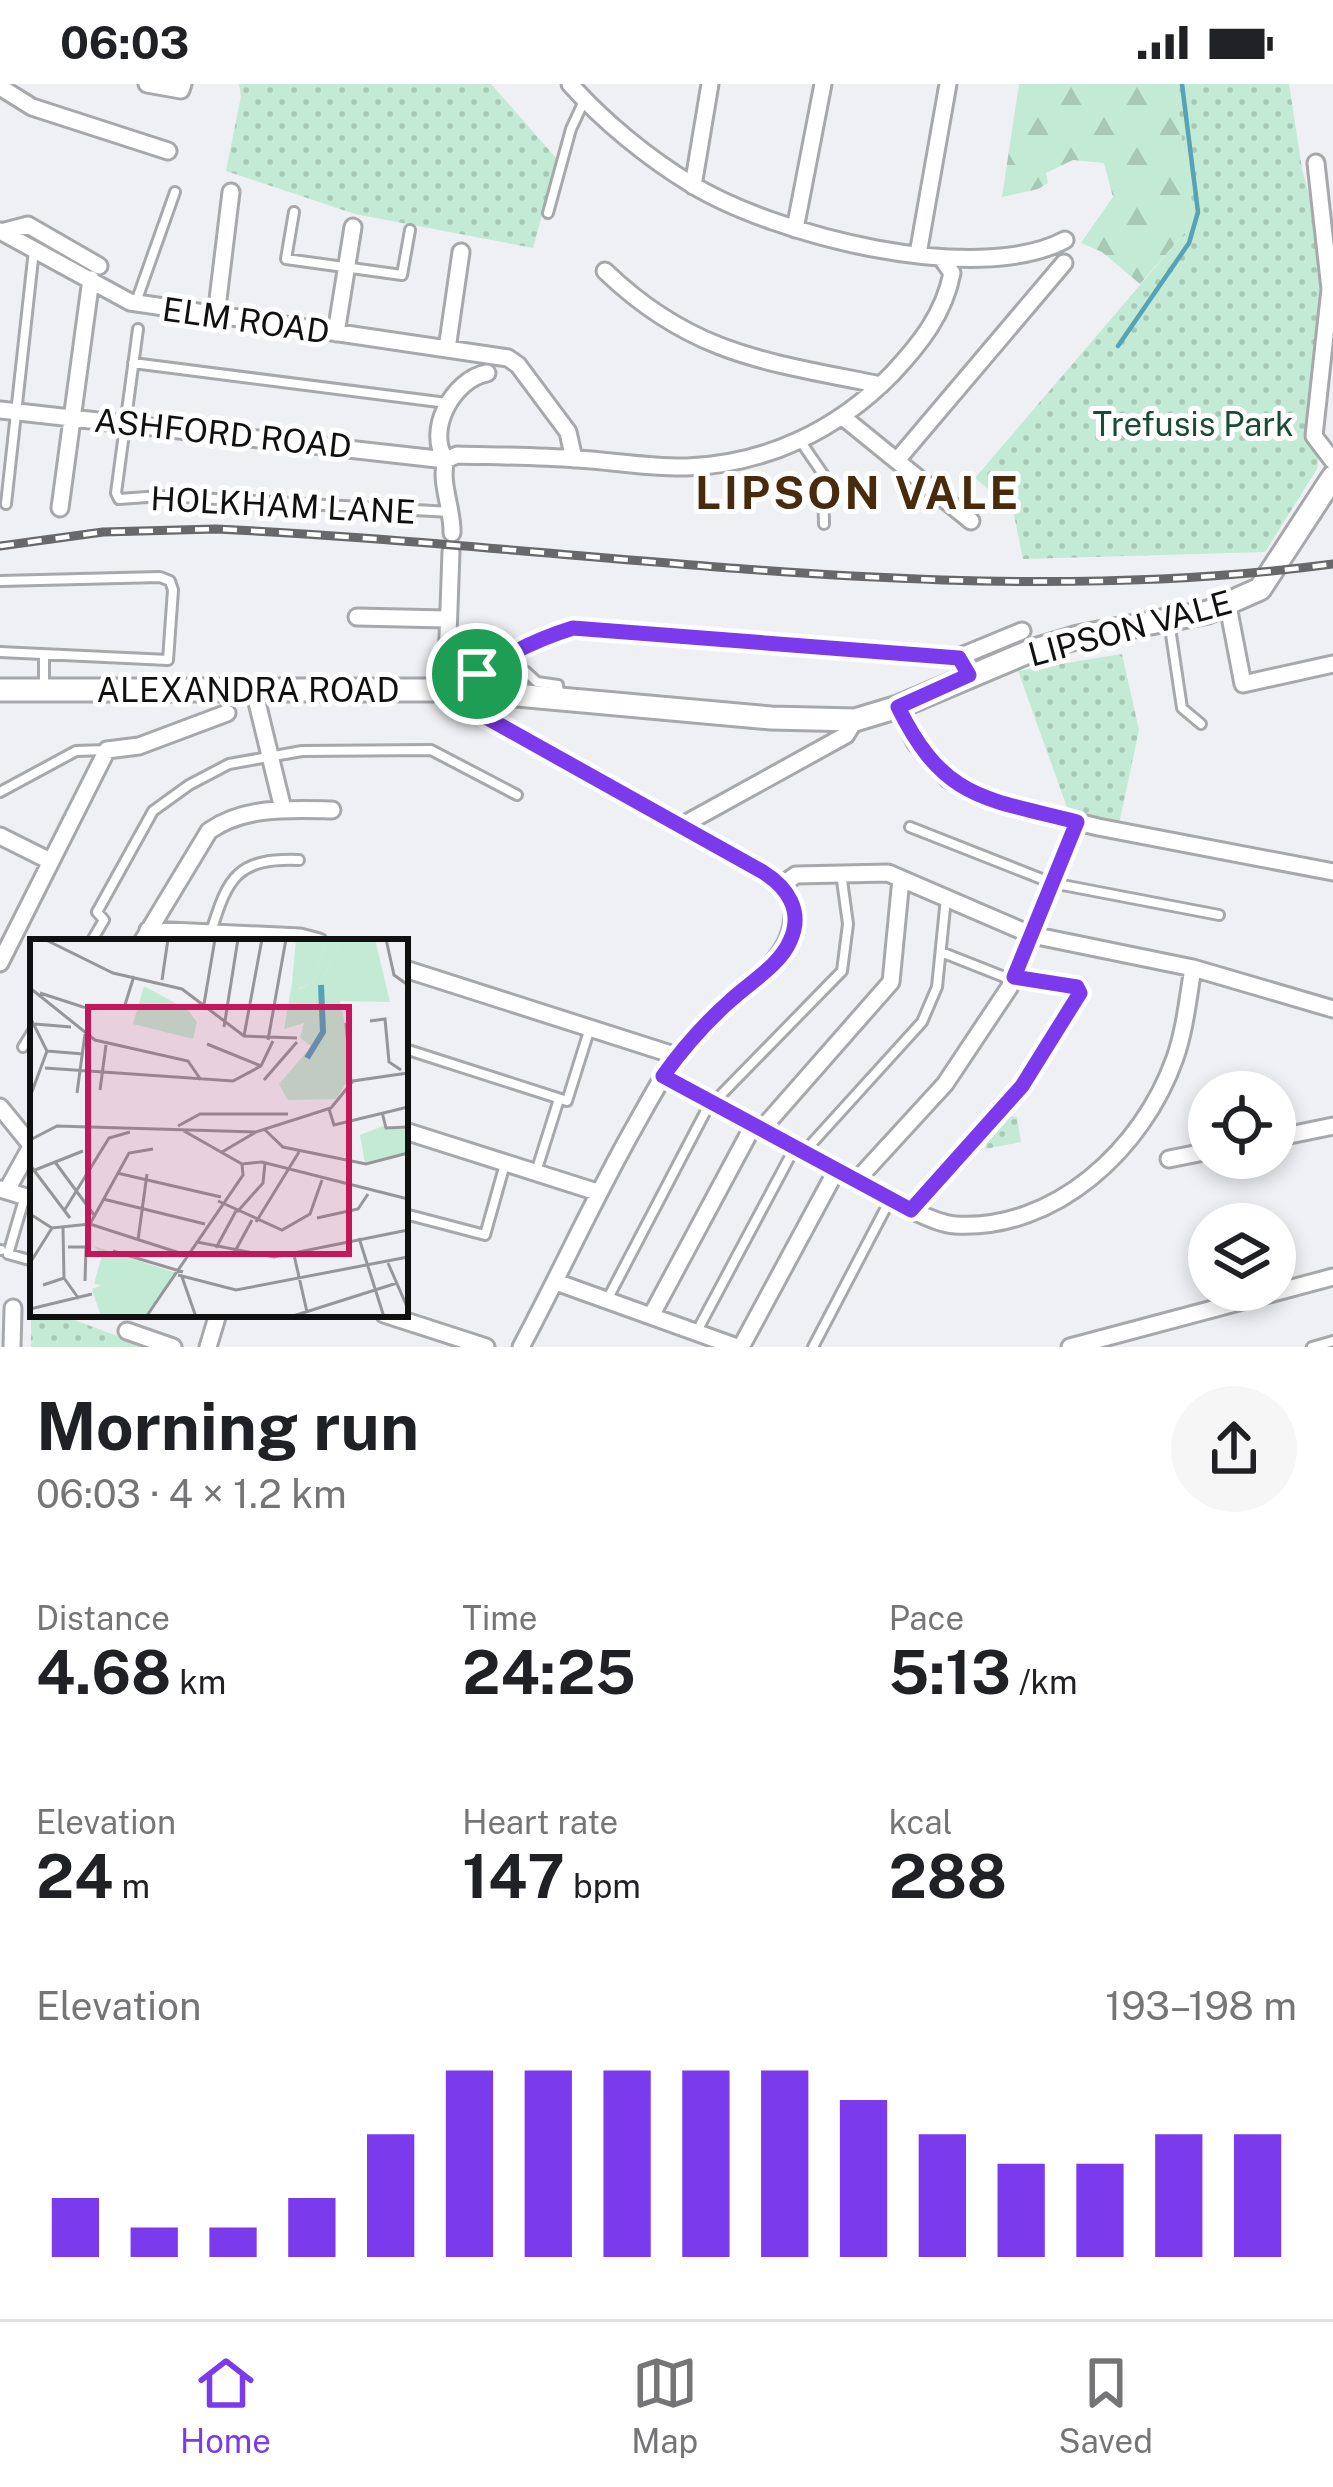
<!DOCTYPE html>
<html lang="en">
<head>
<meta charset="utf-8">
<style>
	body { margin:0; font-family:"Public Sans",sans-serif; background:#f6f6f6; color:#202124; height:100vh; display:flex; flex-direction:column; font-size:45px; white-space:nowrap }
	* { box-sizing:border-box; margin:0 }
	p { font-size:39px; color:#757577 }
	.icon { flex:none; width:66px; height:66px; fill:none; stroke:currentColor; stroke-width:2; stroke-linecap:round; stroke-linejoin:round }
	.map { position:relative; height:1263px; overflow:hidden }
	.drawer { display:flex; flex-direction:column; background:#fff; flex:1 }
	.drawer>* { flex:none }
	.fabs { position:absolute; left:1188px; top:987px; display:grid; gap:24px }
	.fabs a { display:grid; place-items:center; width:108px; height:108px; border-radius:50%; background:#fff; box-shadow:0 6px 18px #0003; font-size:60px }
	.pin { position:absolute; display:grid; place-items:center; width:102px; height:102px; color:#fff; margin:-51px; border:6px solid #fff; border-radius:50%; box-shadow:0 3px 12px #0007 }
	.round { display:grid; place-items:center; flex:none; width:126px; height:126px; border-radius:63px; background:#f6f6f6 }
	.overview { display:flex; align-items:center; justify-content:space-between; height:204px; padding:0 36px }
	h1 { font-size:66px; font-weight:700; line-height:90px }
	.figures { display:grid; grid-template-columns:repeat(3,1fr); gap:18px; height:204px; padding:12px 36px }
	.figures div { display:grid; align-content:center }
	.figures b { font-size:60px; font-weight:700 }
	.figures small { font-size:33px; font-weight:400 }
	.figures p { font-size:33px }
	.chart { height:336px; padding:24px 36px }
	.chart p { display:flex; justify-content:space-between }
	.chart svg { width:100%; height:216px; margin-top:12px; stroke:#7c3aed; stroke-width:6 }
	.status { display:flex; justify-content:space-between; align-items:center; height:84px; padding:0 60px; background:#fff; direction:ltr }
	.status svg { height:33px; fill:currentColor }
	.tab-bar { display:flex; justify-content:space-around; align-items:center; height:168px; border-top:3px solid #e0e0e0; background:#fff; font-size:33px; color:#757577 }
	.tab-bar a { display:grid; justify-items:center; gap:6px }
	.tab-bar .on { color:#7c3aed }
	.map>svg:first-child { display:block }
	.forest { fill:url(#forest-firs) }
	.park { fill:url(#park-dots) }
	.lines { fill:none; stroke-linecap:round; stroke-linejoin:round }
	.stream { stroke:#57a2b5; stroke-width:4.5 }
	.lane-casing { stroke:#a7a8ab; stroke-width:14 }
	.street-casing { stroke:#a7a8ab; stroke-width:21 }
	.secondary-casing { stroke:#a7a8ab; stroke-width:27 }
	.lane { stroke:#fff; stroke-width:8 }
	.street { stroke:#fff; stroke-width:15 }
	.secondary { stroke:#fff; stroke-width:21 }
	.rail-casing { stroke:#68686a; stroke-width:9 }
	.rail { stroke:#fff; stroke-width:4.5; stroke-dasharray:14; stroke-linecap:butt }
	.route-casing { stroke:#fff; stroke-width:24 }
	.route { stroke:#7c3aed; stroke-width:15 }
	.labels { text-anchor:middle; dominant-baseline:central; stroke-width:10; stroke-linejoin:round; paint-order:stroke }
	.street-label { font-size:33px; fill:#101011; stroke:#fff }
	.park-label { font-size:33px; fill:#1a4b35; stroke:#fff }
	.district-label { font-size:45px; font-weight:bold; letter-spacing:3px; fill:#472b0c; stroke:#fff }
	.inset-river { fill:none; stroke:#57a2b5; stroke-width:6 }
	.inset-road { fill:none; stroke:#969699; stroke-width:3 }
	.view { fill:#c2185b; fill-opacity:0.15; stroke:#c2185b; stroke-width:6 }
	.inset-edge { fill:none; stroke:#101011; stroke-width:6 }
</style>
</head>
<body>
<div class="status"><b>06:03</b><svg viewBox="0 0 49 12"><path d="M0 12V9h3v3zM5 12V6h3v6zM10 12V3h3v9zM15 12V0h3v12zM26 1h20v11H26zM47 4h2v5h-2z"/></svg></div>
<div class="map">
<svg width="1333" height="1263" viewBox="0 0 1333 1263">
	<defs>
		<pattern id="forest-firs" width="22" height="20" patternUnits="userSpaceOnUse" patternTransform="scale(3)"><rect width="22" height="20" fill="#c2ead4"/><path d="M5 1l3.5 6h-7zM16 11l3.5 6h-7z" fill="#a6c8b5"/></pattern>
		<pattern id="park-dots" width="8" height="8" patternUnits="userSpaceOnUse" patternTransform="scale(3)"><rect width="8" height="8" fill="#c2ead4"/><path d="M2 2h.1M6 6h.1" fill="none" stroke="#a6c8b5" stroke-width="1.8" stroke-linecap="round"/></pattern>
	</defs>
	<rect width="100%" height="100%" fill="#eff0f3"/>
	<path class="forest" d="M1019,0h159l-2,15 18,123 -54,62 -38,-32 -21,-9 32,-46 -9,-34 -31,-3 -27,13 2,10 -10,6 -36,8z"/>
	<path class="park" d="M239,0h252l66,75 -24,89 -178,-34 -129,-43 15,-75z
		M1178,0h111l13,85 31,115v33l-4,70 -12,82 -52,83 -242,7 -10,-49 -38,-32 219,-256 -18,-123z
		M1122,570l17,76 -20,94 -51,-14 -50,-139z
		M1009,1032l8,1 4,25 -36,7 8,-25z
		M31,1220l2,10h25l89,33h-116z"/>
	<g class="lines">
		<path class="stream" d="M1118,262l71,-103 9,-31 -16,-128"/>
		<g class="lane-casing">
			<path id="lane" d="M294,128l-8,47 116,16 8,-45
				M548,129l23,-84 13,-28
				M136,218l39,-110
				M138,245l-22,164 3,6 42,-3 290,16
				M133,279l314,40
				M801,358l22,32 1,50
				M6,420l28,-254
				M0,497l160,-4 10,4 3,9 -5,70 -168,-8
				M1169,537l13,87 19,16
				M525,587l12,11 21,3 2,13
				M44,604v-33
				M0,708l76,-41 31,-1
				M910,743l142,56 167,32
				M211,848c17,-56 27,-74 88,-72
				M91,858l13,-22 -7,-8 56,-101 36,-26 40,-21 73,-13 129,-1 86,45
				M941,868l71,28
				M23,963l10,-16
				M405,965l162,52 22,-70
				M713,1019l129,-132 6,-47 -7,-51
				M804,1068l118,-130 15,-35 9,-89
				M536,1088l23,-73
				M25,1112l-17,58 25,7
				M912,1125l110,-123 58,-93 -3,-6 -63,-10
				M405,1130l80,21 20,-71
				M0,1166h1
				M607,1216l103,-197
				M697,1247l97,-182
				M813,1263l77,-147
				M1312,1263l21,-6"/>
		</g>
		<g class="street-casing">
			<path id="street" d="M147,0l34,6 2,-6
				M570,0c34,38 78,74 121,100 83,51 285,103 374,56
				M0,3l32,20 136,44
				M1316,79l14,126 -16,147 19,25
				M693,102l17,-102
				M795,145l28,-145
				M0,147l130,71 378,56 10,7 50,67 6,27
				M1,148l27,-7 71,41
				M918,170l30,-170
				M605,187c87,84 163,91 276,114
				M216,232l15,-124
				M336,249l17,-106
				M447,265l14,-97
				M0,326l446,50 11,-5c40,1 80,1 120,4 36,2 74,9 110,8 80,-3 150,-37 205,-93 28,-30 52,-60 60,-101l-10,-14
				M844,334l127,103
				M898,375l166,-196
				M60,424l31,-229
				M452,449c1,-23 -13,-52 -6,-73 -21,-29 7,-81 41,-87
				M451,468l-4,112 11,22 24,29 301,169c39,66 -50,108 -88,150 -25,27 -42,60 -60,92 -41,72 -75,148 -114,221
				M1228,522l15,78 90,-20
				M357,533l89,2
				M254,606l29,119
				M461,606c28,-28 73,-50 112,-62l386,29 63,-26
				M898,623l17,35 33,37 46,22 104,26 235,45
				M681,742l165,-91 9,-15
				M0,752l50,25
				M783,800l13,-9 92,-2 144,62 161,33 140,41
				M148,846l152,7 19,5
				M142,858l67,-111c36,-25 81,-22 123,-21
				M0,879l107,-213 32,-4 88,-33
				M405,885l272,87
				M663,992l248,134c14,6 29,14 44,15 100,6 188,-76 220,-167 10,-29 13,-60 18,-90
				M0,1023l31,38
				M761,1046l130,-148 10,-103
				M405,1047l192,61
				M1275,1054l58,-12
				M1169,1075l40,-8
				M856,1097l89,-97 64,-96 68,-166
				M0,1105l33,10
				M7,1106l26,-47
				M556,1198l181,65
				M384,1230l102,33
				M651,1232l102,-190
				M127,1247l46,16
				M12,1263l1,-39
				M208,1263l10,-33
				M741,1263l95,-176
				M1070,1263l263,-70"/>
		</g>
		<g class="secondary-casing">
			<path id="secondary" d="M0,606h461l310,28 84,2 43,-13 130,-55 50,-15 130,-25 52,-23 73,-112"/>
		</g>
		<use href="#lane" class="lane"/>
		<use href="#street" class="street"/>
		<use href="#secondary" class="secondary"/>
		<g class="rail-casing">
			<path id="rail" d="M0,462l103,-14 113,-3c371,17 747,84 1117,35"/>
		</g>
		<use href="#rail" class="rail"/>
	</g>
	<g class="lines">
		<g class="route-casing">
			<path id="route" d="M573,544l386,30 10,17 -71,32c46,93 86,91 179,115l-63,155 63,10 3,6 -58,93 -111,124 -248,-134c20,-28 42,-53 68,-76 18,-17 49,-35 59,-59 14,-30 -3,-54 -27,-69l-281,-157 -22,-25c29,-28 74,-50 113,-62z"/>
		</g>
		<use href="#route" class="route"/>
	</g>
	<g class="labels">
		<g class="street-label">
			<text transform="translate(246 236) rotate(8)">ELM ROAD</text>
			<text transform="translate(223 349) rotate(6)">ASHFORD ROAD</text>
			<text transform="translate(283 421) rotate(3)">HOLKHAM LANE</text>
			<text transform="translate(1130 544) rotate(-15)">LIPSON VALE</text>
			<text x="248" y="606">ALEXANDRA ROAD</text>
		</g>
		<g class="park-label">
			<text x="1193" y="340">Trefusis Park</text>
		</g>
		<g class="district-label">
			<text x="858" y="408">LIPSON VALE</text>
		</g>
	</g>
	<g transform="translate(30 855)">
		<rect width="378" height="378" fill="#eff0f3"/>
		<path d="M266,0h31l-13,43 -16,7 -6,-6z" fill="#c2ead4"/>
		<path d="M297,0h14l-18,40 -1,55 -11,12 -11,-8 4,-15 -20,6 8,-46 7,6 15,-7z" fill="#c2ead4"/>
		<path d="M311,0h34l15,63 -50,-1 10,47 -4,35 -10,16 -48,1 -9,-16 43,-50 1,-55zM114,47l44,24 9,12 -4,17 -60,-15zM353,187l25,4v22l-43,11 -5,-28zM64,307l82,27 -32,44h-43l-9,-28 10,-4 -8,-1 8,-29z" fill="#c2ead4"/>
		<path class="inset-river" d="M277,119l16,-26 -2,-47"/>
		<path class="inset-road" d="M14,0l69,34 69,16 62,47 53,2M356,0l8,36 14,10M132,41l6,-41M0,49l65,52 93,21 13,19M10,54l43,14 41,1 10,-32M173,71l12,-71M0,78l17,34 -17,46M340,82l15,-2 4,43 12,8M316,84l5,60M5,85l36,3M194,88l14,-88M214,97l18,-97M238,101l18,-101M177,105l54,22M17,112l36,3M15,129l188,13 28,-15 12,-25M234,141l33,-38M70,151l6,-45M47,154l8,-59M299,170l5,16 74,-18M352,173l4,16 22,-1M148,187l22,-12h88M234,190l19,18 83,17 42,-11M154,192l58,33M0,201l27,-14 199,6 75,-24 22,-27 55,-8M192,213l34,-20M25,223l39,53M212,225l20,-2 146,37M0,226l40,53M0,233l53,-21M87,234l104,24M73,260l102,25M188,262l64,29 28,-16 12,-34M34,272l45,-73 21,-6M207,273l26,-29 2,-20M0,275l22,14 38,-4 99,32M287,279l41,-9 10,-15M226,283l43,-70M60,285l39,-71 24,-4M33,289l1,50M329,299l25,79M108,301l9,-66M167,303l77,15 134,-27M38,308h18l-1,34M186,309l20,-37M83,312l70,21M203,316l19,-35M264,316l13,57M0,324l22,-35M358,324l20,46M148,336l58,15 172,-33M152,338l14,40M13,346l21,-7 15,21M0,370l62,-15M116,378l97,-142 -1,-11M260,378l107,-34"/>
		<path class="view" d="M58,68h261v247h-261z"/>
		<rect width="378" height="378" class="inset-edge"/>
	</g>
</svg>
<div class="fabs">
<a><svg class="icon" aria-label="locate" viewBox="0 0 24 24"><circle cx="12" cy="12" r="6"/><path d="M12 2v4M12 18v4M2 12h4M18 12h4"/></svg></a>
<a><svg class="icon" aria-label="layers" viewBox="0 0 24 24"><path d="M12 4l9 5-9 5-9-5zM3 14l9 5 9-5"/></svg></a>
</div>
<div class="pin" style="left:477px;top:590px;background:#1e9e55"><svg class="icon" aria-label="arrive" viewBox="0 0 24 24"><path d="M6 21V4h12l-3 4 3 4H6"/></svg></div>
</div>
<section class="drawer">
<div class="overview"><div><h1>Morning run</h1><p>06:03 · 4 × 1.2 km</p></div><a class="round"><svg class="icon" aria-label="share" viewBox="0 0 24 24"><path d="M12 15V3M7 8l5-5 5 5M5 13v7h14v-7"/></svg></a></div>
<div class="figures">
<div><p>Distance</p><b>4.68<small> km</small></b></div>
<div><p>Time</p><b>24:25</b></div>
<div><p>Pace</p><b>5:13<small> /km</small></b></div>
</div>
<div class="figures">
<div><p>Elevation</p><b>24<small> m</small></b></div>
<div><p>Heart rate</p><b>147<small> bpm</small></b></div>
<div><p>kcal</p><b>288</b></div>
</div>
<div class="chart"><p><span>Elevation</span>193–198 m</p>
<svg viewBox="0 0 160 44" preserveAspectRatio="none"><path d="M5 44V32M15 44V38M25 44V38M35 44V32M45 44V19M55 44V6M65 44V6M75 44V6M85 44V6M95 44V6M105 44V12M115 44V19M125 44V25M135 44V25M145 44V19M155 44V19"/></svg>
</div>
</section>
<nav class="tab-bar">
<a class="on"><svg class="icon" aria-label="home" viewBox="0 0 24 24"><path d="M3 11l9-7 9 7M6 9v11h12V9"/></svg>Home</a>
<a><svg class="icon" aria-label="map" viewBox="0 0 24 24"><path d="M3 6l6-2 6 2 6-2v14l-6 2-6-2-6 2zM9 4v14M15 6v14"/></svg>Map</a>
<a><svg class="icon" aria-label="saved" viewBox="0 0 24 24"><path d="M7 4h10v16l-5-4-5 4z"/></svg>Saved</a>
</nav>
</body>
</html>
